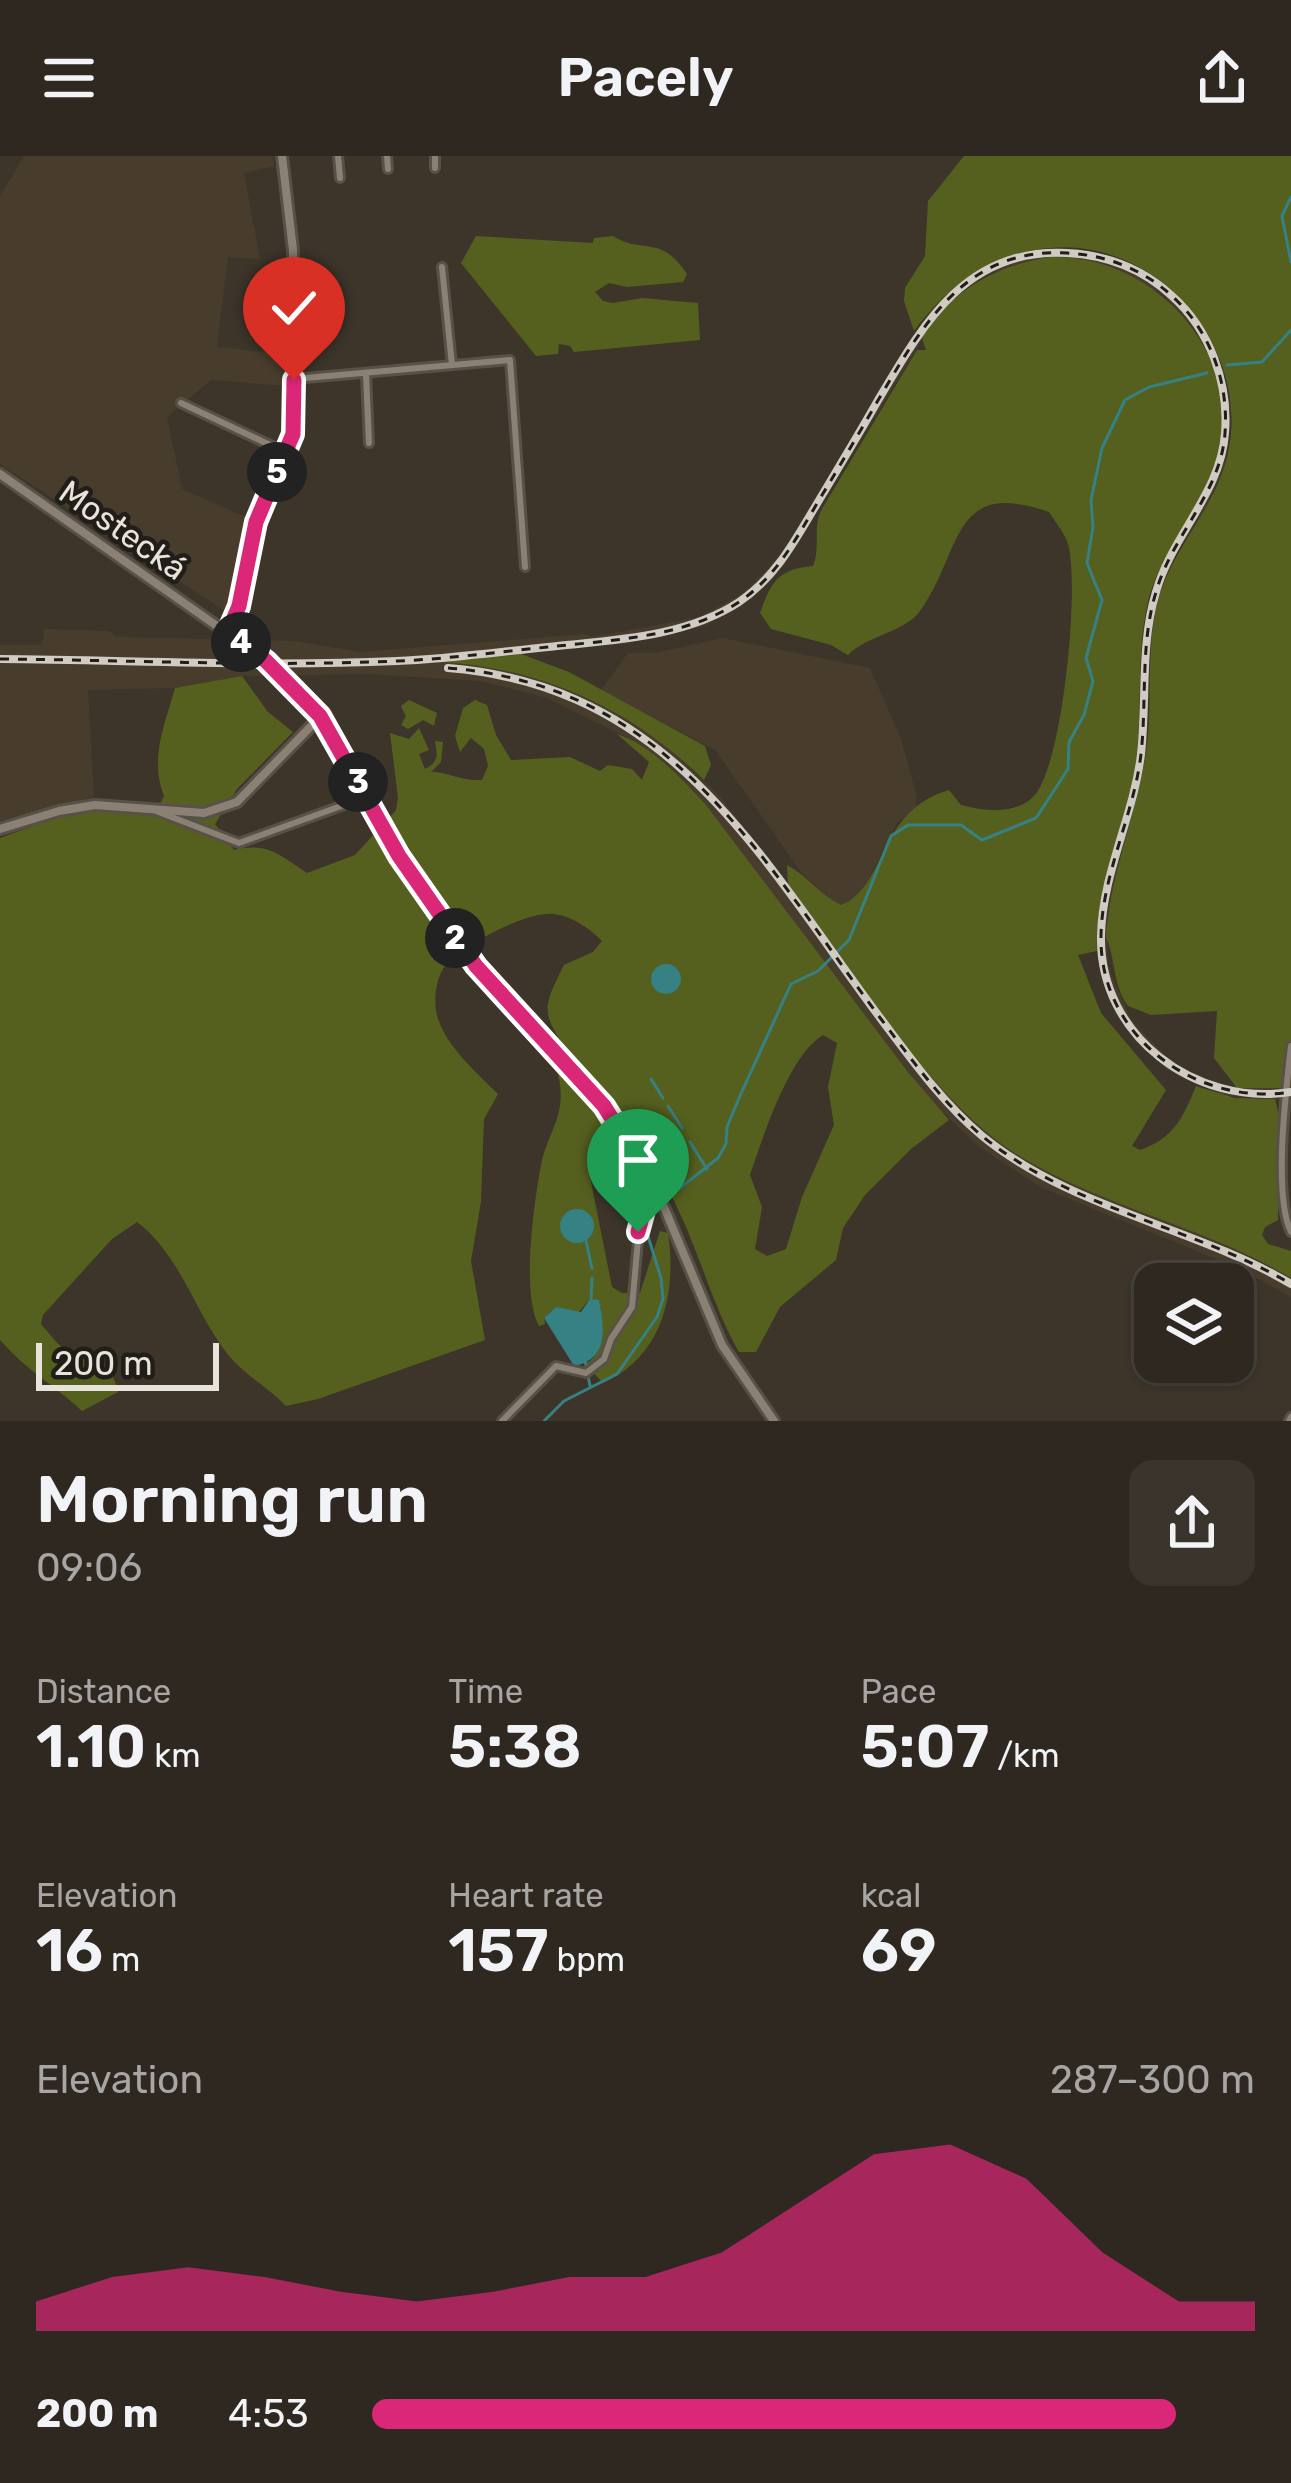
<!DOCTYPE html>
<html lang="en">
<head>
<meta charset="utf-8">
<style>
	body { margin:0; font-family:Rubik,sans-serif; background:#3a342d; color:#f1f3f6; height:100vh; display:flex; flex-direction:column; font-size:45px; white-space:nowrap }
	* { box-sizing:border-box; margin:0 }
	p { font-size:39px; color:#a7a6a5 }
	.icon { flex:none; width:66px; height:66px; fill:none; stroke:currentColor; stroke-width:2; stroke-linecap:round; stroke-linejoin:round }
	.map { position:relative; height:1265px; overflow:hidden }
	.panel { display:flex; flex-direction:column; background:#2e2820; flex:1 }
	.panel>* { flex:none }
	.tools { position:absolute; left:1134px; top:1107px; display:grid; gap:24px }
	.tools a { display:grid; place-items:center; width:120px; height:120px; border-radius:24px; background:#2e2820; box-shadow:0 3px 9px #0004,0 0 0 3px #49443e; font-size:60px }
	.scale { position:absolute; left:36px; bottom:30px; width:183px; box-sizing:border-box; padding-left:12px; border:6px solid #e8e4dc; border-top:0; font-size:33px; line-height:42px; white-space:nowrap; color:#e8e4dc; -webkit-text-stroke:9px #211d18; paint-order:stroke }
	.pin { position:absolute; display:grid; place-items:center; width:102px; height:102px; color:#fff; margin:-123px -51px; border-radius:50% 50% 50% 0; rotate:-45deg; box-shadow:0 0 12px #0007 }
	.pin .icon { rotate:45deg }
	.km { position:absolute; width:60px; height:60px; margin:-30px; border-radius:50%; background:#222; color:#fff; font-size:33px; line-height:60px; text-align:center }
	.round { display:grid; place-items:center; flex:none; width:126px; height:126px; border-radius:24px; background:#3a342d }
	.overview { display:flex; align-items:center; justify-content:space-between; height:204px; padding:0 36px }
	h1 { font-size:66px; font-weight:600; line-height:90px }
	.figures { display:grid; grid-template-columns:repeat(3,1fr); gap:18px; height:204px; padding:12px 36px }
	.figures div { display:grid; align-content:center }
	.figures b { font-size:60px; font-weight:600 }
	.figures small { font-size:33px; font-weight:400 }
	.figures p { font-size:33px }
	.chart { height:336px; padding:24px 36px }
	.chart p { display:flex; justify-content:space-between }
	.chart svg { width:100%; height:216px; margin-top:12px; fill:#db2777; opacity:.7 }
	ul { padding:0 36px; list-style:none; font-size:39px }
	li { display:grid; grid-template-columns:192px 144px 1fr; align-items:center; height:90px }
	li i { height:30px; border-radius:15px; background:#db2777 }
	header { display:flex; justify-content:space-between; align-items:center; height:156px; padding:0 36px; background:#2e2820; font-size:54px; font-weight:600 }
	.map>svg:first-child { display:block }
	.built { fill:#483d2c }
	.green { fill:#55601f; fill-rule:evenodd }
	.water { fill:#358183 }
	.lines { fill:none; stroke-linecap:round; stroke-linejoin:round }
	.stream { stroke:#358183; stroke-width:3 }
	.street-casing { stroke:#575147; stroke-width:12 }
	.secondary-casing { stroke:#575147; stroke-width:14 }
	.street { stroke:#8a8174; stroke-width:6 }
	.secondary { stroke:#8a8174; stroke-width:8 }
	.rail-casing { stroke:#d0cbc3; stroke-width:8 }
	.rail { stroke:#211d18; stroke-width:3; stroke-dasharray:9; stroke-linecap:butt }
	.route-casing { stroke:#fff; stroke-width:24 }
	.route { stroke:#db2777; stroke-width:15 }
	.labels { text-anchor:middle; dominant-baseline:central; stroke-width:9; stroke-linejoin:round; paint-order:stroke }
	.street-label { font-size:33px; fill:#e8e4dc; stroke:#211d18 }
</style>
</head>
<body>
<header><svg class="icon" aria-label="menu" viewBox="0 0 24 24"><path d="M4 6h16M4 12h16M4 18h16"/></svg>Pacely<svg class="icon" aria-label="share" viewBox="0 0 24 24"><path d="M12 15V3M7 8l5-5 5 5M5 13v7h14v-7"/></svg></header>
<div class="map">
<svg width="1291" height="1265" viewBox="0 0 1291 1265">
	<rect width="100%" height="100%" fill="#3d352a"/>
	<path class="built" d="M24,0h249l1,10 -30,7 16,86 -32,-2 -11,90 70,7 -1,32 -75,-6 -44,37 15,72 68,30 -16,88 -7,5 -227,-148v-268z
		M1063,92l57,11 47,27 23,21 27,44 14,57 -7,61 -17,37 -30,46 -21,59 -10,142 -39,165 1,47 23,55 41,42 28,15 37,11h54v13l-69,-6 -55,-25 -44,-45 -15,-28 -9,-31 -1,-49 39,-165 9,-143 23,-61 39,-64 12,-35 2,-20 -8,-60 -20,-40 -33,-36 -98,-36 -39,5 -30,10 -24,13 -31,27 -152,249 -17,21 -31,26 -35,18 -45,11 -204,25 46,7 52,14 50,22 61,39 54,50 202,268 56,61 72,49 178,73 53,26 12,7v19l-53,-29 -198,-81 -61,-40 -49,-47 -237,-309 -67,-54 -79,-39 -67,-17 -111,-7 -127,2 -67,12 -87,2 6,107 -94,27v-179h42l2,-16 65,2 7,6 180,4 64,11 225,-18 7,3 108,-20 45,-25 35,-36 152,-250 33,-29 25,-14 31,-10z
		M722,482l148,30 31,71 15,55v15l-19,14 -34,67 -12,11 -10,4 -10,-5 -30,-28 -86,-122 -114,-60 27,-37h27z"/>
	<path class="green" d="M964,0h327v932h-54l-23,-30 3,-47 -66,4 -23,-9c-16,-23 -12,-46 -22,-69 4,-61 29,-119 39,-178 9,-51 0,-104 12,-154 13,-55 57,-94 70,-148 27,-106 -68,-220 -178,-209 -59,6 -101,37 -135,83l-10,-30 1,-13 20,-32 3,-55z
		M476,80l117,7 1,-5 19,-2c29,19 47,-3 74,38l-4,8 -56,5 -18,-4 -14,9 8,9 10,2 29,-5 56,5 2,37 -126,12 -4,-6 -11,-2 -1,10 -22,2 -75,-93z
		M1050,101c107,-3 202,103 165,210 -17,50 -57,87 -68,139 -10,48 -5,99 -10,147 -8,66 -43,130 -40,198l-19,4 23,58 65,77 -34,56 8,4c34,-12 43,-32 56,-64l39,12 40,1 4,17 -1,104 -13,7 -3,8 6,9 23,7v27c-85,-51 -185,-70 -270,-121 -89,-54 -169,-187 -233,-272l-1,-20c20,10 34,31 54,40 46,-17 35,-94 108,-115l12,15c24,6 51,10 71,-7 31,-27 48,-214 36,-254 -3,-11 -13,-22 -19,-32 -99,-35 -86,39 -129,99 -15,21 -54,25 -72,44l-17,-10 -60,-16 -11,-16c11,-31 18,-44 53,-47 8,-19 -1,-39 9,-57l95,-159h9l-5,-14c33,-46 73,-70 129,-79z
		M521,498l48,18 136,74 6,19 -7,15c-72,-70 -159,-111 -260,-118z
		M242,520l26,36 25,20 -56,57 -22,35 19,26c34,-8 45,5 73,23l48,-18 41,-45 2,-12 -8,-65 19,6 10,-11 10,22 -10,4 6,15c15,-8 12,-14 10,-28l8,1 -2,20 -10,10c18,0 28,9 51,8l6,-14 -4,-17 -13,-11 -11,14 -5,-16 8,-28 12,-8 12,5 9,30 15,25 59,-3 30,14 8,-6 24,4 10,11 7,-18 -32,-28c34,11 65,45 89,71l202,267 41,48 -38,29 -46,46 -22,33 -7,32 -56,47 -24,45h-17c-31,-54 -43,-116 -75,-169 -25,-7 -38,-25 -62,-32l-11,10 -1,16 22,110 10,6h18l20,-62 8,2c9,60 -5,123 -65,150l-18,-19c21,-11 15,-34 16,-56l-11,-9 -12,14 -22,-6 -12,11 1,6 -6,2c-18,-32 -5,-124 2,-161 7,-35 27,-50 17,-91l11,-18c-25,-44 -30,-42 -5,-91l29,-13 9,-11c-13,-13 -30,-25 -48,-27 -29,-3 -90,31 -109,52 -9,12 -11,32 -9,45 6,32 40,61 62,83l-14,25 -3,83 -10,59 14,79 -167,59 -32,7c-18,-19 -40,-30 -57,-50 -33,-41 -49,-102 -92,-134l-25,17 -69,76 -2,9c8,9 17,22 28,28 24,12 43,9 49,40l-36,19c-29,-27 -55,-40 -82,-71v-502l58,-21 36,-8 61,5 9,-18c-15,-38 1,-71 11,-108zM823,879l14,8 -9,44 6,38 -32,72 -16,52 -19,7 -12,-7 7,-42 -12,-32c13,-38 39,-120 73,-140z
		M409,544l28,13 -3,13 -11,-6 -15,9 -7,-4 5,-9 -5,-10z"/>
	<path class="water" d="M651 823a15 15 0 1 1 30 0a15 15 0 1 1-30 0Z
		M560 1070a17 17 0 1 1 34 0a17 17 0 1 1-34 0Z
		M590,1143l9,1c6,29 9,60 -25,66l-30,-48 12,-11 25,5z"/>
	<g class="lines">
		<path class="stream" d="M1291,41l-9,19 9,46
			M1227,209l35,-3 29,-32
			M651,923l12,19
			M668,950l14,22
			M690,986l17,27
			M586,1085l6,27
			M591,1142l1,-20
			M585,1204l5,26
			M544,1265l20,-20 53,-27 40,-57 6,-18 -2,-21 -14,-45 1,-12 13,-18 57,-45 8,-14 1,-17 12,-29 52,-114 27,-13 31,-31 42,-104 17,-11h53l21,15 54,-22 32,-49 1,-27 15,-27 9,-34 -7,-23 16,-58 -15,-37 6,-36 -2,-27 11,-52 23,-48 24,-13 58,-14"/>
		<g class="street-casing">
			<path id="street" d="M338,0l2,22
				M387,0l1,13
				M435,0v12
				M442,111l10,98
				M366,218l3,69
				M294,223l216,-19 15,207
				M181,247l104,49
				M156,655l83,32 127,-46
				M1291,890c-5,44 -18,149 0,186
				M502,1265l54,-55 30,7 18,-14 7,-20 21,-32 8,-89 14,-29
				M1289,1265l2,-4"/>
		</g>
		<g class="secondary-casing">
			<path id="secondary" d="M0,318l257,180 63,63 79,139 76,110 129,140 20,26 37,68 61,145 52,76
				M228,476l11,-26 17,-84 37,-88v-184l-11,-94
				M0,673l59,-18 36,-6 109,8 33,-11 83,-85"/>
		</g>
		<use href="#street" class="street"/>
		<use href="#secondary" class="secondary"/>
		<g class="rail-casing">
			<path id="rail" d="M0,503c132,1 265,8 397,2 50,-2 101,-9 151,-14 63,-7 136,-9 191,-45 34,-23 53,-56 73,-90 22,-37 44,-73 65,-110 45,-76 88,-155 190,-149 39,2 76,16 105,43 38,34 57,87 53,137 -4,60 -53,102 -69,159 -16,52 -9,108 -15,162 -7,61 -39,120 -40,182 -2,100 95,171 190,156
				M448,512c224,18 312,189 433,351 31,41 61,83 100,116 89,74 212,91 310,149"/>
		</g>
		<use href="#rail" class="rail"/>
	</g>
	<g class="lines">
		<g class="route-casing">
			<path id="route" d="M294,224l-1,54 -37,88 -17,84 -11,26 38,29 54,55 79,140 77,110 128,140 51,81 -9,16 -8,29"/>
		</g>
		<use href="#route" class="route"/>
	</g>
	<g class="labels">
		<g class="street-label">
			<text transform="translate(123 374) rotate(35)">Mostecká</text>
		</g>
	</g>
</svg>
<div class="tools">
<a><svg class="icon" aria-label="layers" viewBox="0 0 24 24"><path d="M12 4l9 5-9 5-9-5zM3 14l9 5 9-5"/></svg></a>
</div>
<div class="scale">200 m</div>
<div class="pin" style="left:638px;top:1076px;background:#1e9e55"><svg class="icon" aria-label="arrive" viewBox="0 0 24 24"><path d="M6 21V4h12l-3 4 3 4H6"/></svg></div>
<div class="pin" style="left:294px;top:224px;background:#d93025"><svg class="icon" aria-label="check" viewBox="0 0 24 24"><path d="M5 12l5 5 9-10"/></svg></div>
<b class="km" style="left:455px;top:782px">2</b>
<b class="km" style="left:358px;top:626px">3</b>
<b class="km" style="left:241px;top:486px">4</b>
<b class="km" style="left:277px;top:316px">5</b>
</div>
<section class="panel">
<div class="overview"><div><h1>Morning run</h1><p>09:06</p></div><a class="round"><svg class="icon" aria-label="share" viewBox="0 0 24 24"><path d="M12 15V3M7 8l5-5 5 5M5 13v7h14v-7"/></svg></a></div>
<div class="figures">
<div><p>Distance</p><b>1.10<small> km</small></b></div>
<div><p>Time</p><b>5:38</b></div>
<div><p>Pace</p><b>5:07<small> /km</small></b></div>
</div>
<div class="figures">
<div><p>Elevation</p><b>16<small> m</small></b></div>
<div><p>Heart rate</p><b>157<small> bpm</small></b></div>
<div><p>kcal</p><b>69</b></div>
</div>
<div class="chart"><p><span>Elevation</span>287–300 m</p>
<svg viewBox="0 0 160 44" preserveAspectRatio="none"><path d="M0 44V38L10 33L20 31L30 33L40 36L50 38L60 36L70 33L80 33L90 28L100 18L110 8L120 6L130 13L140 28L150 38L160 38V44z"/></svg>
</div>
<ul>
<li><b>200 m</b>4:53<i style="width:91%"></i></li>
</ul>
</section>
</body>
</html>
